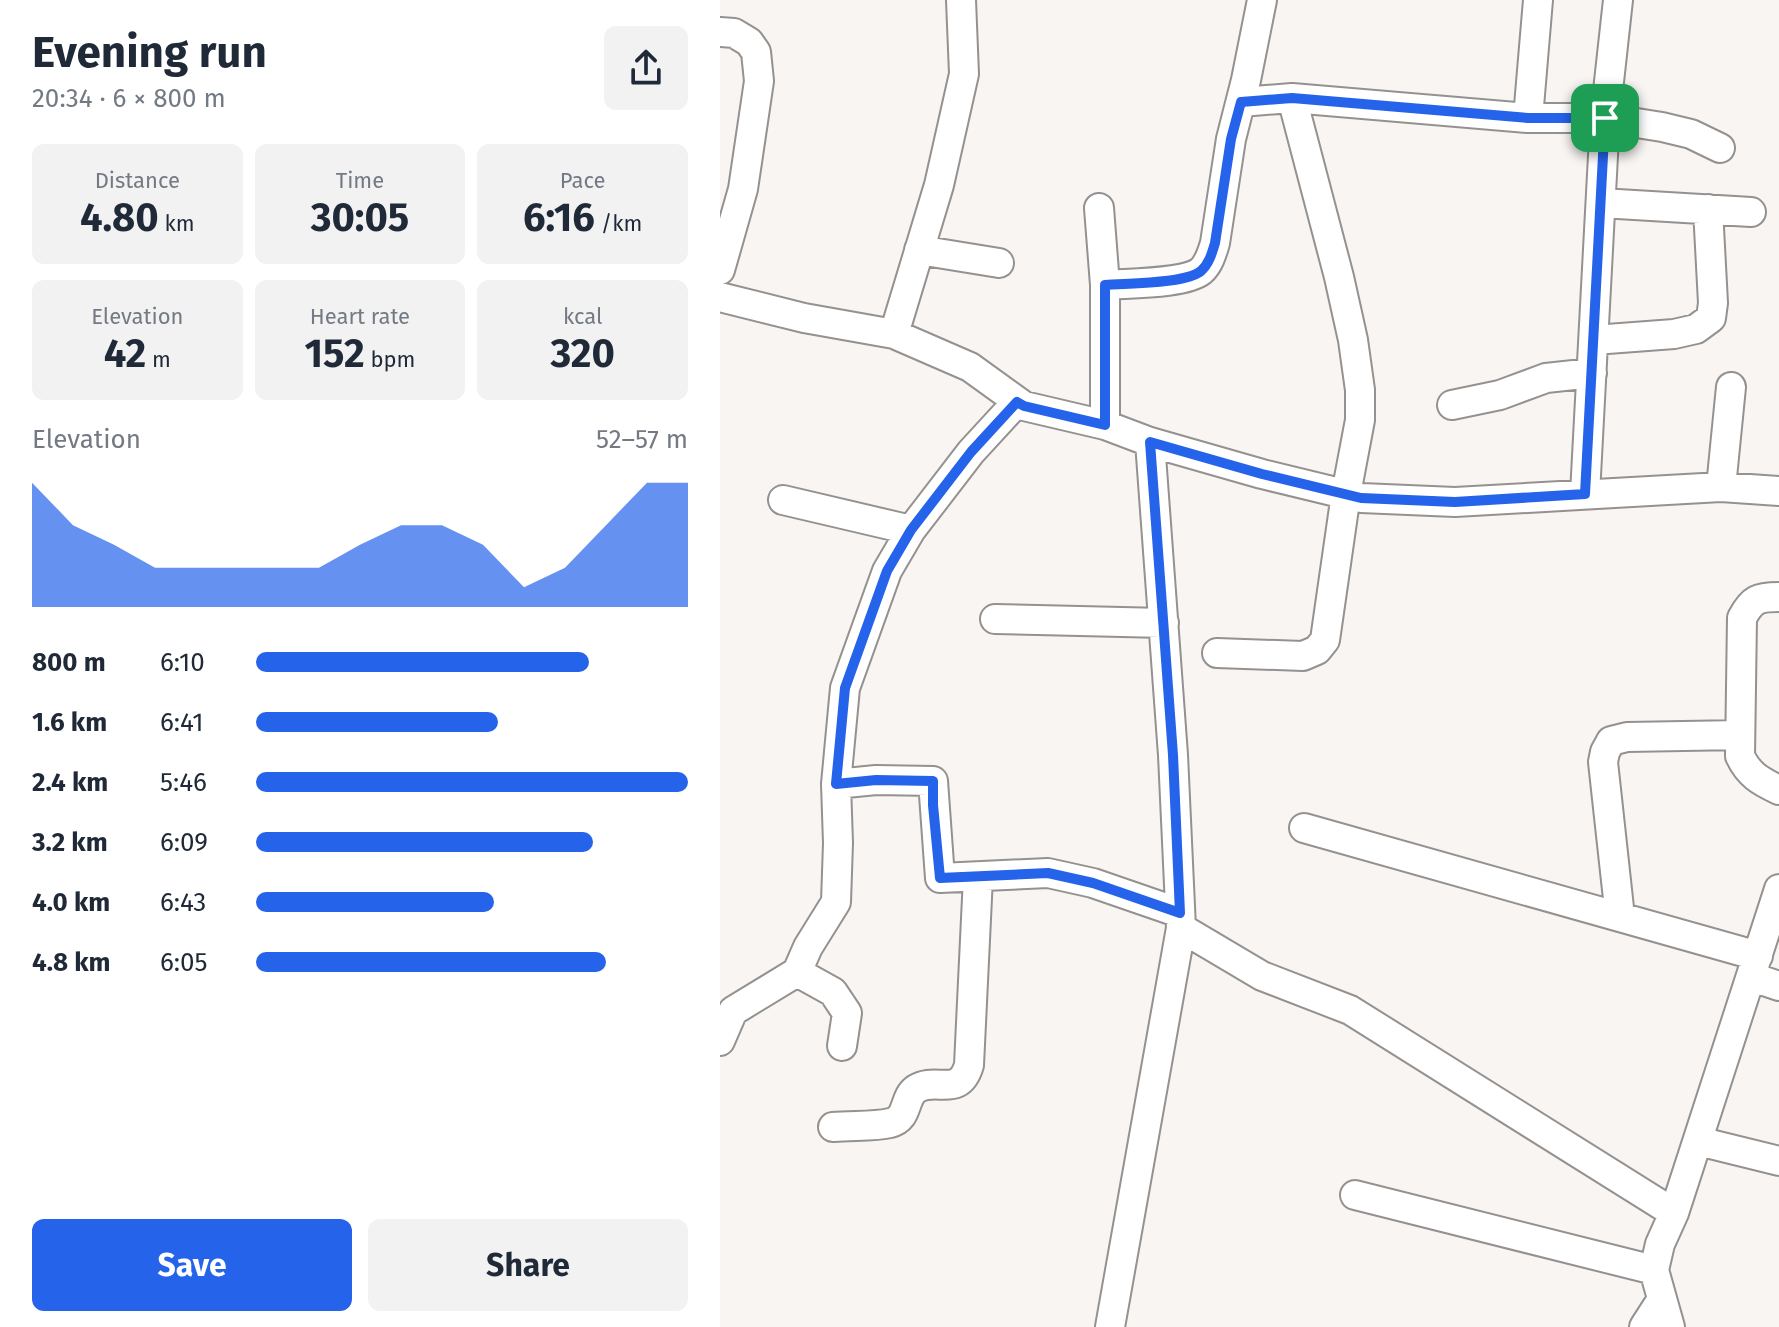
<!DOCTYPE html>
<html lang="en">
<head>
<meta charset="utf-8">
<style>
	body { margin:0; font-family:"Fira Sans",sans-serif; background:#f2f2f3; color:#1f2937; height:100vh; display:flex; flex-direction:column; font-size:30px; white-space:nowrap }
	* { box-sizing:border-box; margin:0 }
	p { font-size:26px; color:#747a83 }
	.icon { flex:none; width:44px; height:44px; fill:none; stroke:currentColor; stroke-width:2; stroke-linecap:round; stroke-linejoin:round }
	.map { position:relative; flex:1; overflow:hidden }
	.details { display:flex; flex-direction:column; background:#fff; width:720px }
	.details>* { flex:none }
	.pin { position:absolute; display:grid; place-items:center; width:68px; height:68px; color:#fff; margin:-34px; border-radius:16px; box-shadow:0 4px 12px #0006 }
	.round { display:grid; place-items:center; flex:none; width:84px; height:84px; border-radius:12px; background:#f2f2f3 }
	.headline { display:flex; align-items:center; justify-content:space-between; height:136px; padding:0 32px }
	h1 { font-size:44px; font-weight:700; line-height:60px }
	.stats { display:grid; grid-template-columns:repeat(3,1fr); gap:12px; height:136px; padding:8px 32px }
	.stats div { display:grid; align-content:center; border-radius:12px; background:#f2f2f3; text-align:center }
	.stats b { font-size:40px; font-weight:700 }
	.stats small { font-size:22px; font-weight:400 }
	.stats p { font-size:22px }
	.chart { height:224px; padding:16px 32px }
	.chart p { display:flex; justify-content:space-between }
	.chart svg { width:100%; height:144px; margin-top:8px; fill:#2563eb; opacity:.7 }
	.primary-button { display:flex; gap:16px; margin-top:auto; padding:16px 32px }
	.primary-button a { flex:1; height:92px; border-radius:12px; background:#2563eb; color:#fff; font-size:32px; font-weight:700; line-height:92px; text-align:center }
	.primary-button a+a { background:#f2f2f3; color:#1f2937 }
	ul { padding:0 32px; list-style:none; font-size:26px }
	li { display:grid; grid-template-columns:128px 96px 1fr; align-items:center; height:60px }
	li i { height:20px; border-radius:10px; background:#2563eb }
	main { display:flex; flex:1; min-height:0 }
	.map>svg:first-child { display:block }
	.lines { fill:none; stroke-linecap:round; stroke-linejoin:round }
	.street-casing { stroke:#94918f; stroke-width:32 }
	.street { stroke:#fff; stroke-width:28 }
	.route-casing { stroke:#fff; stroke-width:16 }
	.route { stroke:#2563eb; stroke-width:10 }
</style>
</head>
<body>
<main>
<section class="details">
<div class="headline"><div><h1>Evening run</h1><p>20:34 · 6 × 800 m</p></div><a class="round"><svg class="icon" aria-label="share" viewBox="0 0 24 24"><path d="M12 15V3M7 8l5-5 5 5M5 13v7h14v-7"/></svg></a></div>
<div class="stats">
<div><p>Distance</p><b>4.80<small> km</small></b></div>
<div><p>Time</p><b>30:05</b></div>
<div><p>Pace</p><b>6:16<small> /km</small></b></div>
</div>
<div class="stats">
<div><p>Elevation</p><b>42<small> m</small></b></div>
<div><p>Heart rate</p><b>152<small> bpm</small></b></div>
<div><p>kcal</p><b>320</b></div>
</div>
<div class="chart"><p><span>Elevation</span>52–57 m</p>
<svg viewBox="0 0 160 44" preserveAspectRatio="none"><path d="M0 44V6L10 19L20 25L30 32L40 32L50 32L60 32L70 32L80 25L90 19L100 19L110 25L120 38L130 32L140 19L150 6L160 6V44z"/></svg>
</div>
<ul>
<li><b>800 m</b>6:10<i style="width:77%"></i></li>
<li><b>1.6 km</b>6:41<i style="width:56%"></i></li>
<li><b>2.4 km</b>5:46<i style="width:100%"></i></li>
<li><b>3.2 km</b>6:09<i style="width:78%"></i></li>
<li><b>4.0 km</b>6:43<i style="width:55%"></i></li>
<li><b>4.8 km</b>6:05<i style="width:81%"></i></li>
</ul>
<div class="primary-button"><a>Save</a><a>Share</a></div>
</section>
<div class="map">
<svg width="1059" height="1327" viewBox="0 0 1059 1327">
	<rect width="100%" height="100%" fill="#f8f5f3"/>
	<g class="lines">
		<g class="street-casing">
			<path id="street" d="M241,0l3,74 -25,111 -45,149 76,33 54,39 81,19 45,17 112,32 99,24 94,4 266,-15 58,4
				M0,32l14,1 15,9 7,10 3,29 -16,108 -23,81
				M521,102l51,-4 236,20h77l57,9 29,7 29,14
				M808,118l10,-118
				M881,203l150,9
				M379,208l6,77v140
				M199,250l80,13
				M385,285c22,-2 80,-1 96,-14 8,-7 11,-18 14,-28l16,-104 15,-59 16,-80
				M0,297l84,21 90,16
				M874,340l80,-6 22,-5 15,-11 2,-15 -5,-94
				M732,405l48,-10 46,-17 46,-5
				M1001,487l10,-100
				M865,494l20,-376 13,-118
				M63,500l128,30
				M1059,597c-21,0 -27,2 -37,21l-2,138c9,19 20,25 39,34
				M275,619l169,4
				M497,653l86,3 14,-6 8,-10 21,-146 14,-74v-30l-7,-50 -14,-63 -47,-179
				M116,784l40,-4 57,1 7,97 108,-5 45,10 87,30
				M584,828l454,128
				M900,917l-17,-155 2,-10 6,-11 16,-4 113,-2
				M461,928l81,48 88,34 324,203
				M77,972l36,20 14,21 -5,33
				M1032,977l27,9
				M0,1041l13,-30 64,-39 11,-25 28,-45 2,-59 -2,-59 9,-96 42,-117 24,-41 60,-78 46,-50
				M113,1127c18,-2 40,0 57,-4 19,-4 13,-25 26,-34 20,-13 43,10 53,-24l9,-188
				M978,1141l81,20
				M635,1195l299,75
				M390,1327l71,-399 -8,-173 -23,-313
				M924,1327l18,-28
				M950,1327l-16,-57 6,-26 14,-31 105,-324"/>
		</g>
		<use href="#street" class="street"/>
	</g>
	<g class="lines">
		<g class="route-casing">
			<path id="route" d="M572,98l236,20h77l-20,376 -130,8 -94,-4 -99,-24 -112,-32 23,313 7,158 -87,-30 -45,-10 -108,5 -7,-73v-24l-57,-1 -40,4 9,-96 42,-117 24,-41 60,-78 46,-50 7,4 81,19v-140c22,-2 80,-1 96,-14 8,-7 11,-18 14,-28l16,-104 10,-37z"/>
		</g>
		<use href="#route" class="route"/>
	</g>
</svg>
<div class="pin" style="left:885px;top:118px;background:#1e9e55"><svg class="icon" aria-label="arrive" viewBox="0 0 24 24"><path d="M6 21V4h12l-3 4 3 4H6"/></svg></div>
</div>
</main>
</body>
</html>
